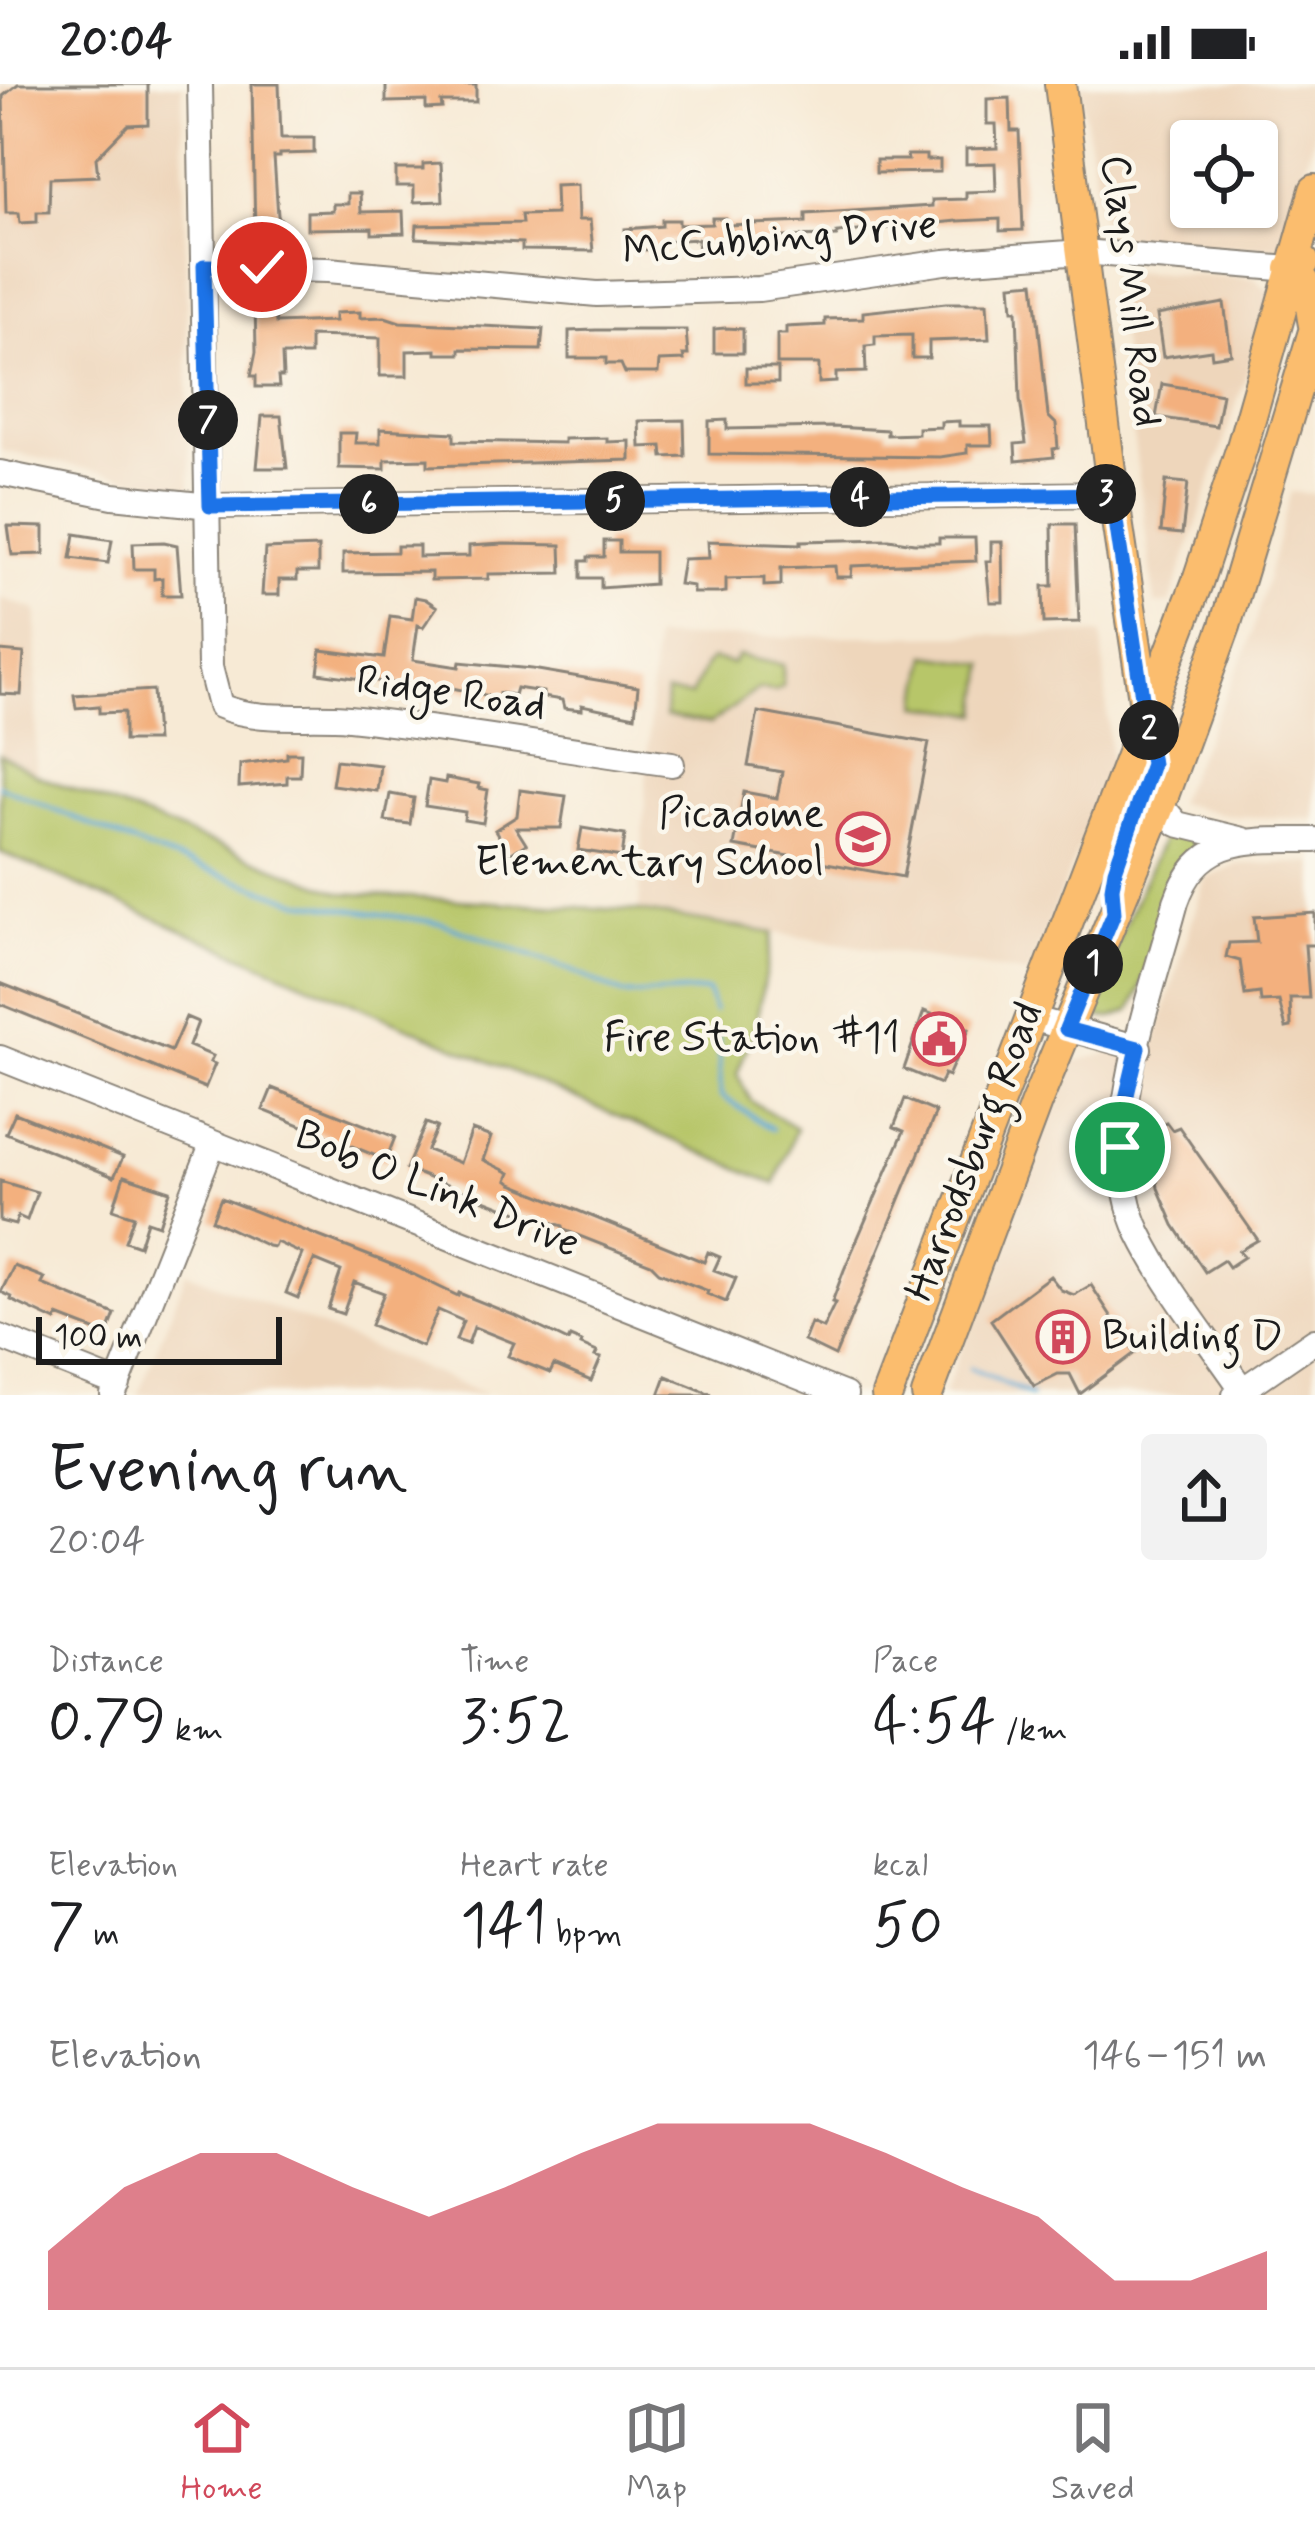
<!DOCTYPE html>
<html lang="en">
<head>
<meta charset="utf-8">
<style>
	body { margin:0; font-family:Mynerve,sans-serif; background:#f2f2f2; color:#202124; height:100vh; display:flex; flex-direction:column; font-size:45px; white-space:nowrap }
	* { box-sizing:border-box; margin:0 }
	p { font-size:39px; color:#757577 }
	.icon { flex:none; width:66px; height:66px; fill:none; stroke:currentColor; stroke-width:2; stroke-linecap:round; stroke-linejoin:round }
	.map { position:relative; height:1311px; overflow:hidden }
	.sheet { display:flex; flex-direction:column; background:#fff; flex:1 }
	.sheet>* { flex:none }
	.tools { position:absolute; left:1170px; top:36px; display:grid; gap:24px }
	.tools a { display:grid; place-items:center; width:108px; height:108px; border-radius:12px; background:#fff; box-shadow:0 3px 9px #0004; font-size:60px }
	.scale { position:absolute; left:36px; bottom:30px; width:246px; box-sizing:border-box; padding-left:12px; border:6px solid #1c1c1c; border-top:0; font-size:33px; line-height:42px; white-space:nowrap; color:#1c1c1c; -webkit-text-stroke:9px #fbf7ec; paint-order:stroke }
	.pin { position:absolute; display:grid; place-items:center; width:102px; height:102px; color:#fff; margin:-51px; border:6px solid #fff; border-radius:50%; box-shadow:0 3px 12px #0007 }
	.km { position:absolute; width:60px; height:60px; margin:-30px; border-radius:50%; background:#222; color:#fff; font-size:33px; line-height:60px; text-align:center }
	.round { display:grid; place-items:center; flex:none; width:126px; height:126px; border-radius:12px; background:#f2f2f2 }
	.headline { display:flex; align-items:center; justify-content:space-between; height:204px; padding:0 48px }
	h1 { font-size:66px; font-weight:600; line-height:90px }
	.metrics { display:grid; grid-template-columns:repeat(3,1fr); gap:18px; height:204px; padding:12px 48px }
	.metrics div { display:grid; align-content:center }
	.metrics b { font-size:60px; font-weight:600 }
	.metrics small { font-size:33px; font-weight:400 }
	.metrics p { font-size:33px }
	.chart { height:336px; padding:24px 48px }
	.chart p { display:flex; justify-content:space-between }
	.chart svg { width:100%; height:216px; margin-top:12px; fill:#d1495b; opacity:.7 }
	.status { display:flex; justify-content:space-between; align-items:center; height:84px; padding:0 60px; background:#fff; direction:ltr }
	.status svg { height:33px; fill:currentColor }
	.dock { display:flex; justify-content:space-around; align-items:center; height:168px; border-top:3px solid #e0e0e0; background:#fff; font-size:33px; color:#757577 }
	.dock a { display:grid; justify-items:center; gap:6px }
	.dock .selected { color:#d1495b }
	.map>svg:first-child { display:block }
	.built { fill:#eed6bb; fill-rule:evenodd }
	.green { fill:#b7c669; stroke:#6a7142; stroke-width:3 }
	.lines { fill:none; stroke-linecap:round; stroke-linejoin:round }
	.stream { stroke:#59a6d2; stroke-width:4.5 }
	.building { fill:#f3b07e }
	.minor-casing { stroke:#8a8378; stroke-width:28 }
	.major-casing { stroke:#8a8378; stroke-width:34 }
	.minor { stroke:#fff; stroke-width:24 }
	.major { stroke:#fbbd6e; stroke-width:30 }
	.route-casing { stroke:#fff; stroke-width:24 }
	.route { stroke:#1a73e8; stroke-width:15 }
	.labels { text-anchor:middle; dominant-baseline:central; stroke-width:9; stroke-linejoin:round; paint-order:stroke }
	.street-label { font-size:42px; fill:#1c1c1c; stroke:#fbf7ec }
	.poi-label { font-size:42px; fill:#1c1c1c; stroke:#fbf7ec; text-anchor:end }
</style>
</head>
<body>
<div class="status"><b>20:04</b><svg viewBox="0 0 49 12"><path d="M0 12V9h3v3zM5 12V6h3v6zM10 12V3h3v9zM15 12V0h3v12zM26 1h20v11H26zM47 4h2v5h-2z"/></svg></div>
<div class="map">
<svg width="1315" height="1311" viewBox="0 0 1315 1311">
	<rect width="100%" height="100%" fill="#fbf7ec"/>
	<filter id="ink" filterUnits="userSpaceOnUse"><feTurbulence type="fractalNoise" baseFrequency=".00833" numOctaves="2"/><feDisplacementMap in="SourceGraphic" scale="24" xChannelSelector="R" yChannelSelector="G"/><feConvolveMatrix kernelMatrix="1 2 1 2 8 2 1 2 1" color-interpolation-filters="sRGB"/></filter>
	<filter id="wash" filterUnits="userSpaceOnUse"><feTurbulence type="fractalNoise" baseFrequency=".004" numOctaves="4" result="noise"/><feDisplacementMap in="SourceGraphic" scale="48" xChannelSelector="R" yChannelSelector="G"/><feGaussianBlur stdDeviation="2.7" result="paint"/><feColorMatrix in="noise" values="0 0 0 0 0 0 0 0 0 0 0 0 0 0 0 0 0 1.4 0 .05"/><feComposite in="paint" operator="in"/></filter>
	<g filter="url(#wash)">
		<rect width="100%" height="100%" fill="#f7ead5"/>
		<path class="built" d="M0,0h182l8,407 -190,-41z
			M1080,0h235v47l-35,117 -175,-7zM1191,57h66v66h-66z
			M1112,186l142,8 19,16 -103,310h-15z
			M1291,408l24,2v325l-82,-3 -57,-13 73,-159z
			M0,514l37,12 -1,164 -36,-20z
			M1102,550l9,133 -83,207 -389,-63 15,-273z
			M1315,779v532h-371l127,-333 84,-19 50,-164 33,-15z
			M187,1188l300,123h-349z"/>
		<path class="green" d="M927,571l59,9 -7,50 -60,-8z
			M738,572l45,9v21l-8,5 -17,-2 -48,35 -45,-7 1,-24 25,3 14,-30 7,-7 20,5z
			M0,670l36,21 305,118 298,18 134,22 -18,94 -18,47 14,27 45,27 -21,56 -775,-332z
			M1168,743l40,14 -30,29 -38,121 -10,20 -18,7 -15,-1 -7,-15z"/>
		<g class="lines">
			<path class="stream" d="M0,702l147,63 153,53 141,21 129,47 54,25 84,-4 6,20
				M718,953l3,59 51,33
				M970,1284l61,27"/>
		</g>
		<g id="blocks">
			<path class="building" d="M18,0h130v40l-20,1 -32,33 2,18 -48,2 -1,34h-12v10l-17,1 -1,-10h-13l-3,-117z
				M252,0h27l2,54h33v15l-34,1v3h-6l4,59 7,8 1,19 -28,1v-11h-3z
				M386,0l90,1v17h-35l1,6 -16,1v-8l-40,1z
				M1010,14l1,33h8l4,99 -23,1v-12l-43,2 -120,12v3l-53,1v8l-86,2v-8l-37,2v8l-35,2 -1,-22 37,-3v-6h17v5l33,-1v-6h14l1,7 79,-3v-8l126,-8v-6l34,-1v-7l30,-1 -1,-28 -29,1v-15l31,-1 -1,-24h-9v-25z
				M907,71h19v5h14v12l-64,1v-13h32z
				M441,79l2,38 -29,1v-16h-18v-17h27v-5z
				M577,101l1,35h12l3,31 -71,-1v-7l-106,-5 1,-13 105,-2 -1,-8 35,-1 -1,-28z
				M348,109h12l1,19 42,-1 1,22 -32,1v-6l-65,1v-17l26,-1v-7h15z
				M1034,198l14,134 8,8 2,24 -5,1 1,8 -38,4 -1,-17 11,-1 -6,-44 -3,-89h-4l-2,-26z
				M275,217l1,22 59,-2v-8l25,-1v6l25,-1 15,5 143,7 -2,21 -81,-1v5h-24v-4l-29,1v25h-27v-38l-70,-2v19h-28l1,22h-5l1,10h-23v-11h-5l5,-24 -1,-50z
				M946,219h41l2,36 -60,2v17h-17v-23l-37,1v9l-10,1 1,26 -30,1v9l-17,1v-19h-42v-30h9v-7l39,-2v-6l38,-1v-6z
				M1224,219l7,51 -19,3 -1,-7 -48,7 -6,-42z
				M725,244l18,1v24h-29v-24z
				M596,246h90l2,25h-5l1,5 -25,1 -1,12h-33l-4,-9h-15v-6h-37v-27z
				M746,284h32v15h-32z
				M1162,300l60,10 -6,32 -60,-9z
				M262,332h19l6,52h-30z
				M684,336l1,36 -22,1 -1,-11 -22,1 -1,-26z
				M727,336v9l106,-2 54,3v5l31,-1v-6l23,-1v-5l18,-1v5h32l1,19h-25v8l-27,4 -231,-3v-33z
				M380,345l74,4v8l110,2v-4l43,-1v4l23,-1v19l-202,6v-7l-43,1v9l-46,-1v-35h17l-1,10h25z
				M1166,397l22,2 -6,51 -21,-2z
				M1052,440h23l4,98 -35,1 -1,-37h10z
				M8,442l36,1v27l-32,1z
				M75,450l37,6 -4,23 -37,-5z
				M939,454h36l1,23 -124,5 -1,11h-15l-1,-11 -54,2v17l-17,1v-8l-38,1v13l-8,1h-25v-7l-14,-2 4,-25 26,-1 -1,-17 93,3v-3l88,-2 25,4h25z
				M604,457h15v11h35v32l-53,4v-10h-20v-17h7v-4h16z
				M164,458l13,3 4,50h-19v-17l-8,1v-10h-20l-1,-26z
				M991,458h11l1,60h-13l-4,-41h5z
				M504,460l57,1 1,28 -74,1v5l-57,1v-8l-88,1v-20l54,-1v-6h22v11l50,-1v-10z
				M318,463v25h-21v8h-18v15h-17l3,-46z
				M415,513l10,2 12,8 -14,20 -5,-2 -5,35 46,7 1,-5 72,7 106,18 -3,29 -53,-11v5l-18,-2 -2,-8 -19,-3v-5l-27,-4 -2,7 -15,-2v5l-56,-12 -1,5 -15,-2 -1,5 -15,-2 1,-6 -13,-2 -81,-11 3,-23 63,8 6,-42 22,3z
				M0,567l24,2 -3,42 -21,-1z
				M153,606l3,51h-32v-29l-25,1v-7l-23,2 -2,-13z
				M758,628l171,31 -26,134 -169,-31 10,-54 33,6 5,-26 -34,-6z
				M287,669h14l-1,23h-13v7l-48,4 1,-23 47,-6z
				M336,676l44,5 -3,26 -45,-6z
				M446,694l33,6 -1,4 10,2 -5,33 -19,-3 1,-8 -40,-6 4,-26 16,3z
				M520,706l46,6 -5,32h-45l10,16 -16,10 -15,-24 22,-14z
				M390,710l24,4 -4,26 -25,-3z
				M582,744l43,7 -3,22 -44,-7z
				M1315,829v32h-10l4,53h-19l1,29 -5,1 -7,-27 -18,1 -1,-9 -15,2 -5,-34 -14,-4 3,-14 28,-1 -3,-25z
				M0,899l171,68 15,-34 12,5 -9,24 24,10 -3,6 5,2 -10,24 -205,-84z
				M924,927l45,18 -21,47 -4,-2 -4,10 -36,-15z
				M272,1004l123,49 -9,23 -123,-50z
				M905,1015l31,13 -101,244 -31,-15 7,-18 12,5 12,-25 -3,-1 12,-32 60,-139 -10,-4z
				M15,1029l108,44 -9,20 -108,-44z
				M1166,1038l6,8 7,-3 79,113 -19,11 5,6 -15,10 -5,-7 -19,12 -31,-47 -16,-37 -8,-56z
				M426,1039l11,4 -10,23 33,13 12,-33 19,7 -8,23 27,13 -3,7 5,4 192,78 4,-10 12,5 -6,13 22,8 -10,24 -19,-8 1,-3 -49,-19 -8,-8 -87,-34 -1,-4 -61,-19 -96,-38z
				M124,1092l46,15 -11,34 -12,-4 -8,25 -14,-5 9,-25 -21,-7z
				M0,1097l37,11 -10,28 -9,-4 -3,9 -15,-4z
				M221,1114l177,69 60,29 1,-3 57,23 52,25 2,-4 12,5 -1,3 16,7 -2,4 6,2 -10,23 -37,-16 -4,8 -42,-17 6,-13 -40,-16 -6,17 -12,-4 7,-19 -25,-11 -16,37 -51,-22 13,-32 -30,-11 -11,32 -15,-5 13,-38 -27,-11 -16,38 -12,-5 16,-39 -26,-12 -2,5 -6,-1 -56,-26z
				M14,1182l31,12 -3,6 73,30 -8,21 -49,-19 -2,5 -45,-21 1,-3 -11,-5z
				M1050,1192l11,14 13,5 17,-10 44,68 -55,41 -10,-20h-12l-24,12 -43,-66z
				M666,1292l45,18v1h-52z"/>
		</g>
	</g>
	<g filter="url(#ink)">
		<use href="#blocks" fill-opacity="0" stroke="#8a8378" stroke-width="3"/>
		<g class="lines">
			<g class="minor-casing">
				<path id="minor" d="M200,0l10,583 10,39c39,17 88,8 129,12 108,12 216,31 323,46
					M204,183l124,3 269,24 162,-5 186,-27 138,-10 208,17
					M0,389l113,23 97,10 903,-12
					M1160,720l17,20 66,16
					M1031,934l108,30
					M0,974l845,337
					M0,1253l118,47
					M113,1311l100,-252
					M1235,1311l80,-55
					M1246,1311c-35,-52 -79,-105 -107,-162 -45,-93 12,-235 37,-331 24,-70 77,-61 139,-62"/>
			</g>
			<g class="major-casing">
				<path id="major" d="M1060,0l53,410 37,245 2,26 -30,83
					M1304,178l-13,7c24,16 17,34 24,60
					M887,1311l310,-812 45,-136 73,-257
					M927,1311l109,-292 124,-299 65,-178 90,-298"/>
			</g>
			<use href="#minor" class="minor"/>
			<use href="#major" class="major"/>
		</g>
	</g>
	<g class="lines" filter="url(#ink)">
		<g class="route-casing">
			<path id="route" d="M262,183l-58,-1 6,240 902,-12 40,270 -37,106 -3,18 2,25 -48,116 72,19 -17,72 -1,27"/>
		</g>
		<use href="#route" class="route"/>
	</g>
	<defs>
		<g id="school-ring" transform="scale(2.7)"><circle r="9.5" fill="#fbf7ec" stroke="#d1495b" stroke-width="1.5"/><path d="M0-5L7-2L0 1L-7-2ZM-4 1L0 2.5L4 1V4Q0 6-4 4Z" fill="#d1495b"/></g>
		<g id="civic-ring" transform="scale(2.7)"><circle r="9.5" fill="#fbf7ec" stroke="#d1495b" stroke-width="1.5"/><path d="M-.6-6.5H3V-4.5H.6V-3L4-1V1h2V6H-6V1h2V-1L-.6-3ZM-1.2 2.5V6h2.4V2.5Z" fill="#d1495b"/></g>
		<g id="building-ring" transform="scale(2.7)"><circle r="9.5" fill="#fbf7ec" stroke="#d1495b" stroke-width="1.5"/><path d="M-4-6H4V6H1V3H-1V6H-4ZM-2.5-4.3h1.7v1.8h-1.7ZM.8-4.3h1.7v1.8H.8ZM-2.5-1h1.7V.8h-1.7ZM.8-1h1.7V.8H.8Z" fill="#d1495b"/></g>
	</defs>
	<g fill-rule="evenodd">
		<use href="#school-ring" x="863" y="755"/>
		<use href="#civic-ring" x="939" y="955"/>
		<use href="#building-ring" x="1063" y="1253"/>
	</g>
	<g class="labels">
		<g class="street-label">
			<text transform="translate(780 155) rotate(-5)">McCubbing Drive</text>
			<text transform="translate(1130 207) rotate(83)">Clays Mill Road</text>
			<text transform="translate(451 610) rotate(8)">Ridge Road</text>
			<text transform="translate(975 1068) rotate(-69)">Harrodsburg Road</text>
			<text transform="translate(437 1106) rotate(22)">Bob O Link Drive</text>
		</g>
		<g class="poi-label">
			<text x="824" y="731">Picadome<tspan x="824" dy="48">Elementary School</tspan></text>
			<text x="900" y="955">Fire Station #11</text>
			<text x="1102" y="1253" text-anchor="start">Building D</text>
		</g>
	</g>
</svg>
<div class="tools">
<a><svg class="icon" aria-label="locate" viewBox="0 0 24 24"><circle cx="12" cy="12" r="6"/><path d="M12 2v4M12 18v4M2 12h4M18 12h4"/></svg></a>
</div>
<div class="scale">100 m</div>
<div class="pin" style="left:1120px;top:1063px;background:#1e9e55"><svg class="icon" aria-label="arrive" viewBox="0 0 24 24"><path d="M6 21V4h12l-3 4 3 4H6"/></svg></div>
<div class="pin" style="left:262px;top:183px;background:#d93025"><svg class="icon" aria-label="check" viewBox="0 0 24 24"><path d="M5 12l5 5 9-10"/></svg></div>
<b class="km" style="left:1093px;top:880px">1</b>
<b class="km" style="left:1149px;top:646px">2</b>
<b class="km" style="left:1106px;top:410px">3</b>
<b class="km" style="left:860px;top:413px">4</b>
<b class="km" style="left:615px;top:417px">5</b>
<b class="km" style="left:369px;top:420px">6</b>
<b class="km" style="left:208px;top:336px">7</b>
</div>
<section class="sheet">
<div class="headline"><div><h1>Evening run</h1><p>20:04</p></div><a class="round"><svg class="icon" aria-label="share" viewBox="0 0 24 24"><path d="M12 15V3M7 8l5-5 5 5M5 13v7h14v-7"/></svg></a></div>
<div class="metrics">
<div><p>Distance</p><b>0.79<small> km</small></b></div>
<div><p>Time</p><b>3:52</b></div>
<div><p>Pace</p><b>4:54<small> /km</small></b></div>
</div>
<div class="metrics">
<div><p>Elevation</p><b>7<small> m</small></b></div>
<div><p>Heart rate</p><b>141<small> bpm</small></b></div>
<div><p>kcal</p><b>50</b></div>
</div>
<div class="chart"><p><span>Elevation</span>146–151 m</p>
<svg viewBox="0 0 160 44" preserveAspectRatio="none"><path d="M0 44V32L10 19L20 12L30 12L40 19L50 25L60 19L70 12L80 6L90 6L100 6L110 12L120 19L130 25L140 38L150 38L160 32V44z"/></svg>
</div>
</section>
<nav class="dock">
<a class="selected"><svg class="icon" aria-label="home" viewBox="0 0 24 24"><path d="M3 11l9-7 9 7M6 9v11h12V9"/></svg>Home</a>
<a><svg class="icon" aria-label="map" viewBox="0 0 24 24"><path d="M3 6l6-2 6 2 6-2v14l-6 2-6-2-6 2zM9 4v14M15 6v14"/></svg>Map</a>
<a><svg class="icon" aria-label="saved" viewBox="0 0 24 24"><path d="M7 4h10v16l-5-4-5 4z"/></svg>Saved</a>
</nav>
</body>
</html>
